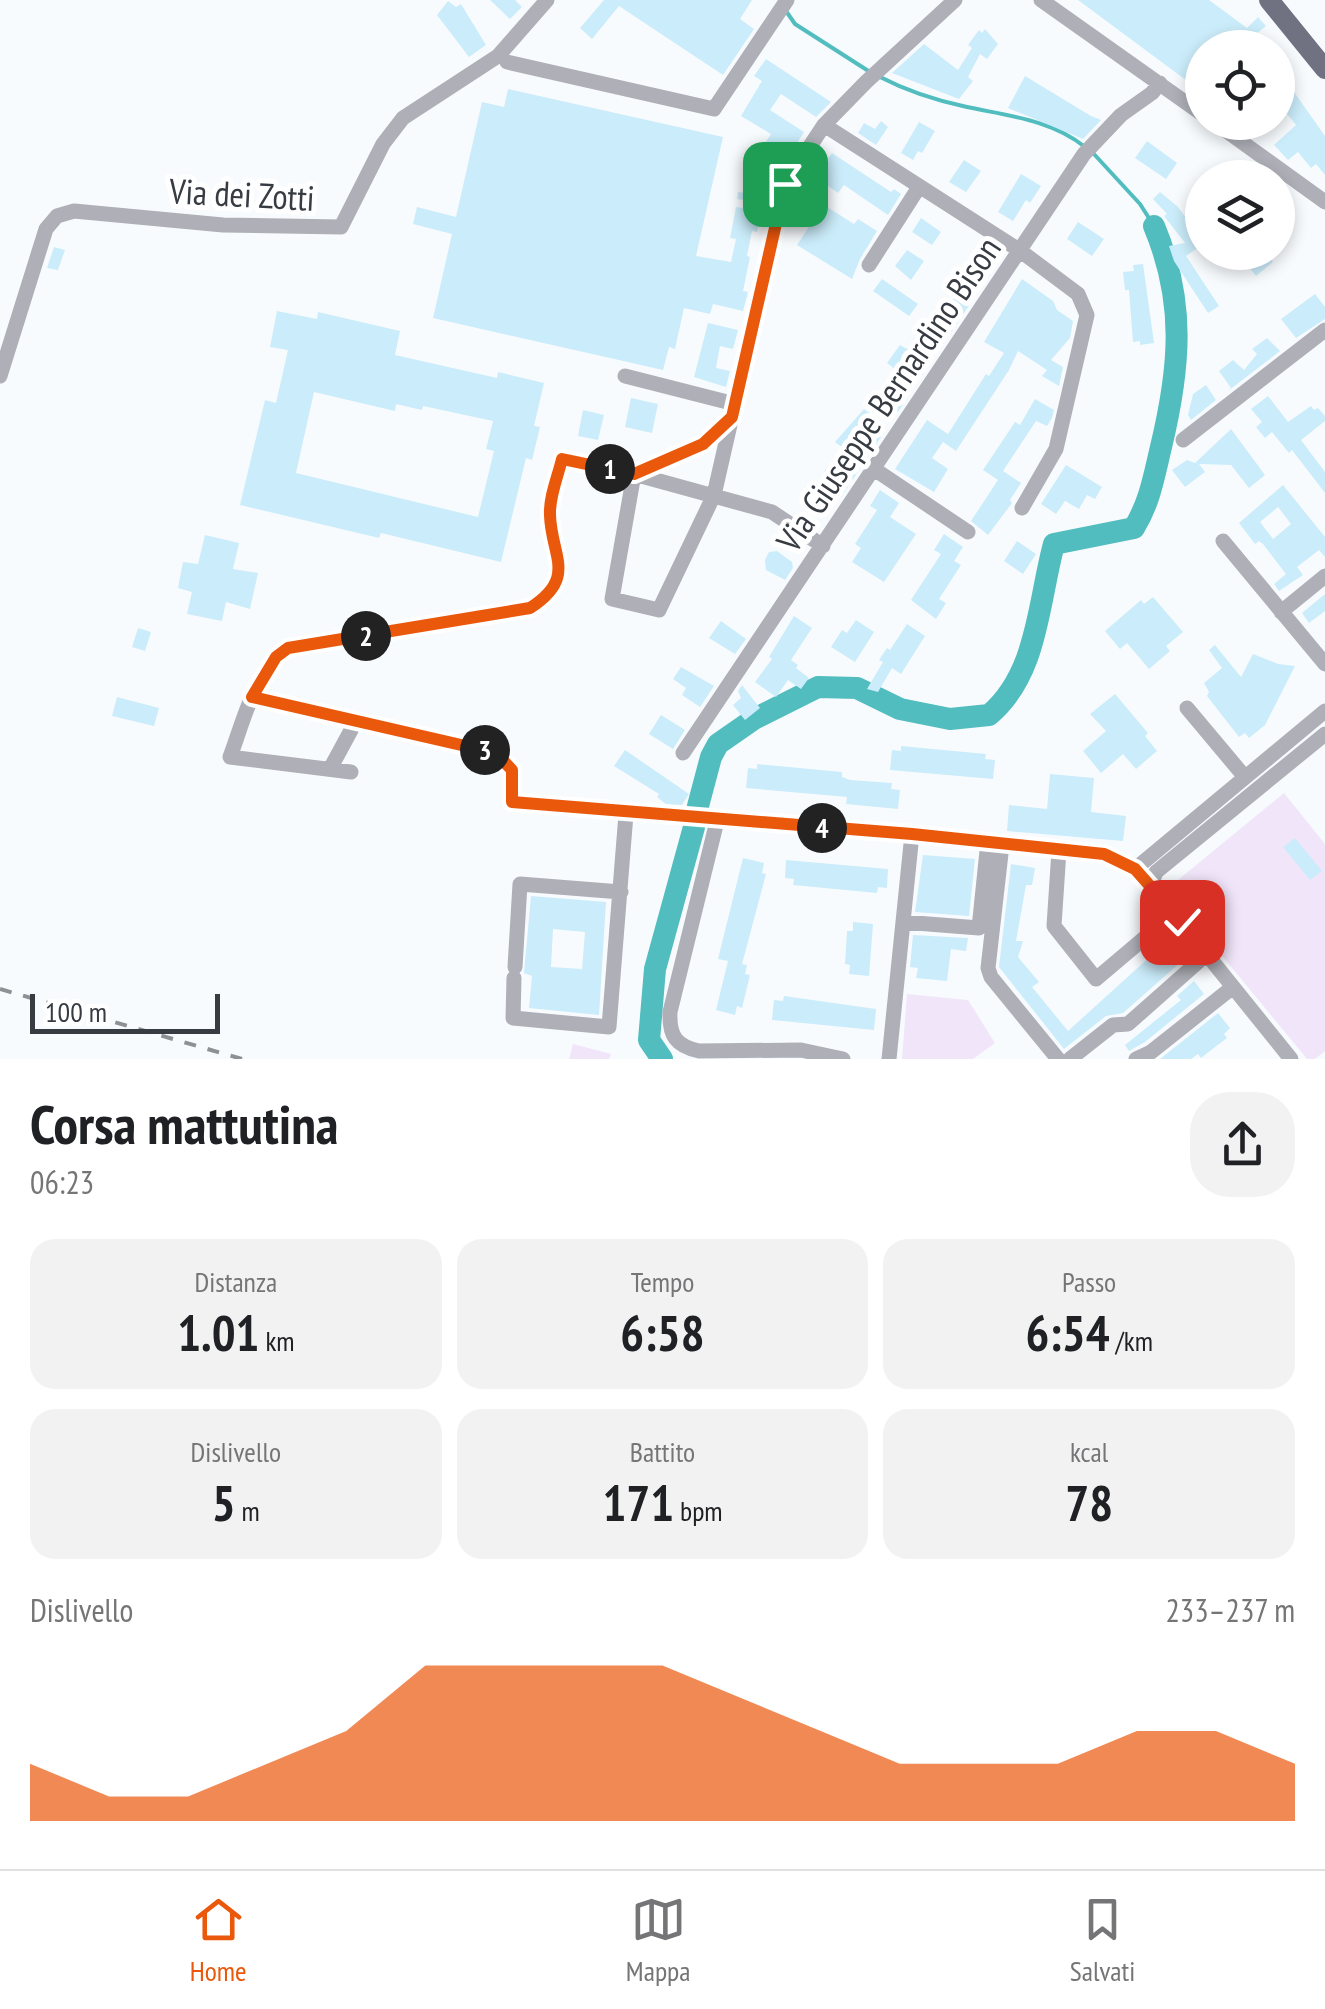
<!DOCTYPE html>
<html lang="it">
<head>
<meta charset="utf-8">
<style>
	body { margin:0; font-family:"PT Sans Narrow",sans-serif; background:#f2f2f2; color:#202124; height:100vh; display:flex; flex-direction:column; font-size:38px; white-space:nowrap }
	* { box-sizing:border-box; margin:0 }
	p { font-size:32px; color:#757577 }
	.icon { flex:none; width:55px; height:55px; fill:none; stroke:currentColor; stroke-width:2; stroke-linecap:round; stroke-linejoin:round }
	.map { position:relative; height:1059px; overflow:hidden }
	.panel { display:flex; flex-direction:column; background:#fff; flex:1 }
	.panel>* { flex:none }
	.controls { position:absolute; left:1185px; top:30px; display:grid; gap:20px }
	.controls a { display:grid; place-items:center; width:110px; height:110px; border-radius:50%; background:#fff; box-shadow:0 5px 15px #0003; font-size:50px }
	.scale { position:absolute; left:30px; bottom:25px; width:190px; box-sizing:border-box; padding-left:10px; border:5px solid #373c43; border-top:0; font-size:28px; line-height:35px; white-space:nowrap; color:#373c43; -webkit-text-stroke:8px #fff; paint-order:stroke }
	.pin { position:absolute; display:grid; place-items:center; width:85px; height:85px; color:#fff; margin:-42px; border-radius:20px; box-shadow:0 5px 15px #0006 }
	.km { position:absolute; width:50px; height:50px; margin:-25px; border-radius:50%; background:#222; color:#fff; font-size:28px; line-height:50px; text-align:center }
	.round { display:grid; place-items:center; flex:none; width:105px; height:105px; border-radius:40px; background:#f2f2f2 }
	.headline { display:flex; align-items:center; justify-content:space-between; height:170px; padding:0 30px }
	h1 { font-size:55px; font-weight:600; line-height:75px }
	.metrics { display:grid; grid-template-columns:repeat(3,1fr); gap:15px; height:170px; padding:10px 30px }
	.metrics div { display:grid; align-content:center; border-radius:25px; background:#f2f2f2; text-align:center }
	.metrics b { font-size:50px; font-weight:600 }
	.metrics small { font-size:28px; font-weight:400 }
	.metrics p { font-size:28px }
	.chart { height:280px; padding:20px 30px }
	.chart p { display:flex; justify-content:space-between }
	.chart svg { width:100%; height:180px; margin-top:10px; fill:#ea580c; opacity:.7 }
	.tabs { display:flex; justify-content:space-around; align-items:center; height:140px; border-top:2px solid #e0e0e0; background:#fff; font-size:28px; color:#757577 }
	.tabs a { display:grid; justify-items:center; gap:5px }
	.tabs .on { color:#ea580c }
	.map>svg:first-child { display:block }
	.green { fill:#f1e5f9 }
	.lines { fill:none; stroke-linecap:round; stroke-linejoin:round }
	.stream { stroke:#52bdbf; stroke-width:4 }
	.river { stroke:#52bdbf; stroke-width:22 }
	.building { fill:#cbecfa; fill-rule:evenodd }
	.minor { stroke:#afafb8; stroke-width:15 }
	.major { stroke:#707181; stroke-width:20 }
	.rail { stroke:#8d9196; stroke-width:4; stroke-dasharray:12 12; stroke-linecap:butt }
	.route-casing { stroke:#fff; stroke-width:20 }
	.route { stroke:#ea580c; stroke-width:12 }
	.labels { text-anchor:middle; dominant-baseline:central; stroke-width:10; stroke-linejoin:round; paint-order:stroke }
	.street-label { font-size:35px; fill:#373c43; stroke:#fff }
</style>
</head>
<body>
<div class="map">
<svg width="1325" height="1059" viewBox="0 0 1325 1059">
	<rect width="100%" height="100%" fill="#f8fbfe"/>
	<path class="green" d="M1284,793l41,51v207l-10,8h-8l-140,-170z
		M907,994l61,6 27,43 -22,16h-71z
		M573,1044l38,10 -2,5h-40z"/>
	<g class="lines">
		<path class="stream" d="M786,11l9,13 75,48
			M878,76c27,14 60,25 89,31 42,9 85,13 118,40
			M1093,153l47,51 14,22"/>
		<path class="river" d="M698,806l13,-49 7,-13 36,-25 64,-32 39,1 43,21 50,10 39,-4c49,-41 49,-112 65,-171l80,-16c16,-26 20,-52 27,-81 19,-79 25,-145 -7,-221
			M662,1059l-13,-19 6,-71 39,-142"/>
	</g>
	<path class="building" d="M490,0h25l7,7 -12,12z
		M604,0h148l-12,19 14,10 -31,46 -104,-69 -27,33 -12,-11z
		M1078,0h131l38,28 11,-11 8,9 -16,13 7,9h-55v44z
		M448,1l8,6 5,-3 25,41 -17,12 -32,-42z
		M985,29l13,15 -11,15 -7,-5 -12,23 5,4 -14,18 -67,-26 32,-29 34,26 14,-22 -4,-3 11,-15 3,3z
		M766,59l65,43 -15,15 -35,-23 -11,16 34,22 -15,24 -10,-6 -4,21 -5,-1 -5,35 -3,-1 -5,28 -5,-1 -5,25 3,1 -7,34 5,1 -5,19 -30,-7 -3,10 -26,-6 -9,41 -6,-2 -6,23 -230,-52 19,-84 -39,-10 4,-17 39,10 26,-115 22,5 4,-18 215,48 -27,119 35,6 5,-23 -6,-1 6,-31 7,1 1,-8 -7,-1 1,-7 8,1 7,-32 18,-27 -30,-18 21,-35 -8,-5z
		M1025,76l66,40 10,4 -18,19 -75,-31z
		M1287,82l38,54v39l-9,-11 -5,4 -13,-16 -10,8 -14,-15 22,-20 -18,-22v-13z
		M881,121l7,6 -12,18 -18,-12 6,-10 11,6z
		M919,122l16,9 -13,22 -4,-2 -5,9 -12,-7z
		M1147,141l30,22 -11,16 -31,-21z
		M832,153l59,39 3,-3 7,5 -13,21 -44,-30 -6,8 -23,-16z
		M964,160l17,11 -15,21 -17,-10z
		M1021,174l20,12 -11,17 -4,-3 -13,21 -15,-9z
		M802,191l52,33 4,-5 19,12 -17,28 -8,20 -55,-34 19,-29 -20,-14z
		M1160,192l17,14 25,32v7l-16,11 33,50 -11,7 -34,-52 -5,-15 16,-3 -21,-27 3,-2 -14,-15z
		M921,218l20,14 -9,13 -20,-13z
		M1078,222l26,17 -12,17 -25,-17z
		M54,247l11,3 -7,20 -11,-2z
		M979,247l18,12 -12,17 -18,-13z
		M907,250l17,11 -13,19 -16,-14z
		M1237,252h28l8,10 -17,14z
		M1143,264l11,79 -14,2v-4l-7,1 -4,-52h-4l-2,-18 11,-1 -1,-6z
		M882,279l36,25 -9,12 -36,-25z
		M1022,279l31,22 4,9 16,11 -3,17 -19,22 12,7 -4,19 -17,-10 5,-6 -29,-19 -9,19 -53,81 -13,-9 -11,16 16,11 -14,23 -39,-23 32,-49 21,14 38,-60 3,2 15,-23 -20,-11z
		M962,285l14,10 -34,51 -12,-8z
		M1315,294l10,13v12l-29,19 -15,-19z
		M277,311l40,8 1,-7 82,19 -5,24 102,23 1,-6 46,11 -10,43 6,1 -8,33 -6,-2 -25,104 -120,-29 -2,5 -139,-33 25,-105 11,3 12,-53 -18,-3zM314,392l81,19 1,-7 26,6 1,-4 70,15 -7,28 8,2 -16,66 -182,-44z
		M929,317l3,1 -14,39 11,8 -10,15 -17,-13 -3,5 -12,-9 13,-18 7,4z
		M708,323l30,7 -5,19 -13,-3 -4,22 14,3 -4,16 -32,-10z
		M1267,338l13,13 -52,40 3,-3 -12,-17 14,-11 11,10 13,-16 -5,-5z
		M1206,385l10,15 -25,20 -3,-5 5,-21z
		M890,386l17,12 -9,14 -17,-12z
		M1268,396l20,26 23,-16 3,4 4,-2 7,8v5l-24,19 24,32v21l-33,-43 -3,3 -17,-21 -7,6 -9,-11 6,-5 -11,-13z
		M631,398l27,6 -6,29 -27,-6z
		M1035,399l19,11 -2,8 -5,8 -11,-5 -33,50 18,12 -11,17 2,3 -24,32 -17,-14 27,-41 -15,-10 32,-48 5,3z
		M864,409l10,8 -5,10 12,10 -40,60 -22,-15 9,-17 8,6 14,-18 -15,-11z
		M583,410l21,5 -6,25 -20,-4z
		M1231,429l34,46 -16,13 -18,-23 -32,-1 6,8 -20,15 -13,-17 15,-10 8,3z
		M1066,465l36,22 -7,12 -8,-4 -8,14 -14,-8 -9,13 -15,-10z
		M1283,485l42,52v20l-6,-7 -22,17 6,8 -24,16 -5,-7 12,-10 -23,-30 -4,-3 -4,3 -16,-21zM1278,507l13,17 -18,15 -13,-17z
		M880,490l19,13 -9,14 26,17 -32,48 -32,-20 9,-14 -6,-4 22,-34 -7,-4z
		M944,534l19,13 -9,14 7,4 -22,34 7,4 -10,16 -25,-19 30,-46 -7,-4z
		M205,535l34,8 -6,26 25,4 -8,36 -24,-7 -4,19 -35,-7 5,-22 -14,-4 5,-26 15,2z
		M1017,541l19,13 -13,20 -19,-13z
		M777,551l15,11 1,6 -8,12 -19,-10 -1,-10 4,-8z
		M1325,594v17l-16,12 -7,-10z
		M1153,597l30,35 -17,14 4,5 -21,18 -22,-26 -7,6 -15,-18 36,-31 3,4z
		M794,616l18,12 -21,32 7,5 -2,3 13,10 -8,11 -13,-9 -12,17 -21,-15 17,-23 -3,-2z
		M856,620l18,12 -19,30 -24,-15 11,-17 5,3z
		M721,621l25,18 -11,15 -26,-16z
		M907,624l18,12 -24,38 -9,-6 -14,24 -11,-3 16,-27 -4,-2 8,-12 3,2z
		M138,628l13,4 -6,19 -13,-4z
		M1215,645l26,32 12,-23 25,10 17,2 -30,59 -16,13 -4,-5 -6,4 -32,-41 2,-4 -5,-9 18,-15 -13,-18z
		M681,667l33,19 -14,21 -18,-12 4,-7 -13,-9z
		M742,685l18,23 -15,12 -12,-15 8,-7 -3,-7z
		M1115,694l33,39 -3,3 12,15 -21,18 -13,-15 -22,19 -18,-22 23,-20 -16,-17z
		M117,697l42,11 -5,18 -42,-10z
		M661,715l24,15 -12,19 -24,-15z
		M901,746l85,8 -1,5 10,1 -2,19 -103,-9 2,-20 9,1z
		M625,750l64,44 -7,11 -16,-1 -9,-7 2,-3 -45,-28z
		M757,764l85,8v5l8,3 42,3 -1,6 9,1 -2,19 -52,-5 1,-7 -101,-9 2,-20 9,1z
		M1050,774l44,4 -3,34 35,4 -3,25 -116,-10 2,-26 38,4z
		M1295,838l27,33 -12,9 -27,-33z
		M923,855l52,4 -6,57 -54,-4z
		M743,858l21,5 -2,10 4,1 -24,90 5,1 -2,9 5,1 -8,33 -5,-2 -2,9 -19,-5 12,-49 -10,-2z
		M786,860l102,9 -1,19 -9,-1 -1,6 -84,-8 1,-6 -9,-1z
		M1011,864l24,4 -3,17h-6l-10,56h7l-5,16 21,25 -7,5 36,44 106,-96 16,19 -67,59 -17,3 -42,33 -65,-82z
		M531,896l75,6 -7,113 -70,-7 3,-32 -8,-3zM553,929l32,3 -3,37 -31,-2z
		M853,922l20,2 -4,52 -20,-2 1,-9 -5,-1 2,-33h6z
		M913,935l55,3 -2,13 -15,-2 -4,32 -31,-3 2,-10 -8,-1z
		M1194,981l10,13 -59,48 -16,9 -4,-6 56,-45 -4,-4z
		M784,996l92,13 -2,21 -102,-10 2,-20 9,1z
		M1218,1013l12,15 -6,6 3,4 -12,9 -14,11 -3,-4 -7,5h-31z"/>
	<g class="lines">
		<path class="minor" d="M1041,0l161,114
			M507,62l207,47 73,-109
			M1214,122l111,80
			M824,125l195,125 59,44 9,21 -31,134 -34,59
			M869,265l50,-78
			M0,376l46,-147 11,-13 17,-5 149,14 118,2 42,-83 20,-26 95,-62 49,-56
			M625,376l110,28
			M1183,440l142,-110
			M874,469l94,63
			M634,474l-22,125 47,11 55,-115 71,-311 39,-59 42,-43 89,-82
			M634,474l69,-30 29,-27
			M1223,541l102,123
			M1281,612l44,-36
			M252,697l245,56 16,16v34l399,31 192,19 31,16 16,16 140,174
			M1187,708l57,68
			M683,753l401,-599 37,-39 31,-22 8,-10
			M330,769l26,-48
			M351,772l-121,-15c14,-37 24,-85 58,-109l242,-40c48,-30 21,-52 20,-93 -1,-18 8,-39 12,-56l72,15 138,38 51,34
			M717,821l-47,191c-1,24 6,34 29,39l102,-1 42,9
			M1002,845l-14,123 3,9 67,82
			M1059,850l-5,76 42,53 78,-66
			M1135,869l190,-158
			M1151,885l5,-13 169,-138
			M903,922l76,6 9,-87
			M515,967l5,-83 101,8
			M514,978l-1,40 96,9 17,-213
			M889,1059l23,-225
			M1070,1059l43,-34 15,-1 79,-70
			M1136,1059l15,-7 82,-65"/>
		<path class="major" d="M1269,0l56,69"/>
		<path class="rail" d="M0,989l242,70"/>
	</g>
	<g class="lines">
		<g class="route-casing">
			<path id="route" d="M785,184l-53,233 -29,27 -69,30 -72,-15c-4,17 -13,38 -12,56 1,41 28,62 -20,93l-242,40 -12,9 -24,40 244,56 16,17v32l400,32 192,20 31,15 47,53"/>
		</g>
		<use href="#route" class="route"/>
	</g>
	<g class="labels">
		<g class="street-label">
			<text transform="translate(242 194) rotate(3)">Via dei Zotti</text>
			<text transform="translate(888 394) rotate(-56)">Via Giuseppe Bernardino Bison</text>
		</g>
	</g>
</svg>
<div class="controls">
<a><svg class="icon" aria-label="locate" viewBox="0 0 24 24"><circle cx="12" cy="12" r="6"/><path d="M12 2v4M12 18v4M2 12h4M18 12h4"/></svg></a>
<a><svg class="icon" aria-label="layers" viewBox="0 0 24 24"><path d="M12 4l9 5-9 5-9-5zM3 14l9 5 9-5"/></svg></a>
</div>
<div class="scale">100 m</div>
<div class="pin" style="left:785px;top:184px;background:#1e9e55"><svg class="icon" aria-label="arrive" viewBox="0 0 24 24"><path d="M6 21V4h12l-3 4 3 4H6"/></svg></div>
<div class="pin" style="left:1182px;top:922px;background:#d93025"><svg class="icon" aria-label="check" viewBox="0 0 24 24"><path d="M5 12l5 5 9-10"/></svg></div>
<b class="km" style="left:610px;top:469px">1</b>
<b class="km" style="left:366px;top:636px">2</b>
<b class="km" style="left:485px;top:750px">3</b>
<b class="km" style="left:822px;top:828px">4</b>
</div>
<section class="panel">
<div class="headline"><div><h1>Corsa mattutina</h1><p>06:23</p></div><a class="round"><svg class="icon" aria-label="share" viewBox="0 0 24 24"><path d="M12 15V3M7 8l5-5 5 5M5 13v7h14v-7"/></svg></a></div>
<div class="metrics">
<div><p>Distanza</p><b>1.01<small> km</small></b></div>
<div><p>Tempo</p><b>6:58</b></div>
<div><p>Passo</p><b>6:54<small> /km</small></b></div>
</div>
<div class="metrics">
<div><p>Dislivello</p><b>5<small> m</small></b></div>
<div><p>Battito</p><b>171<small> bpm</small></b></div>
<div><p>kcal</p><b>78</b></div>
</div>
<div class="chart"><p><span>Dislivello</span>233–237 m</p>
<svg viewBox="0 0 160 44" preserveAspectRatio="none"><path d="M0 44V30L10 38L20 38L30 30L40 22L50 6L60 6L70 6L80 6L90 14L100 22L110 30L120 30L130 30L140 22L150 22L160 30V44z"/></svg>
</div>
</section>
<nav class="tabs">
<a class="on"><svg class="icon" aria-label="home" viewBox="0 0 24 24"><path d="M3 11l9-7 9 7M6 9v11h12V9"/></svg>Home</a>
<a><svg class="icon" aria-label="map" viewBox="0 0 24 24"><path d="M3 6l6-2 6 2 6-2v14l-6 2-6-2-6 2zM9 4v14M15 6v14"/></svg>Mappa</a>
<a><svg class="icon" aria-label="saved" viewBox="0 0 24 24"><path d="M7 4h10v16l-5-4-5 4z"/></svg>Salvati</a>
</nav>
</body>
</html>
